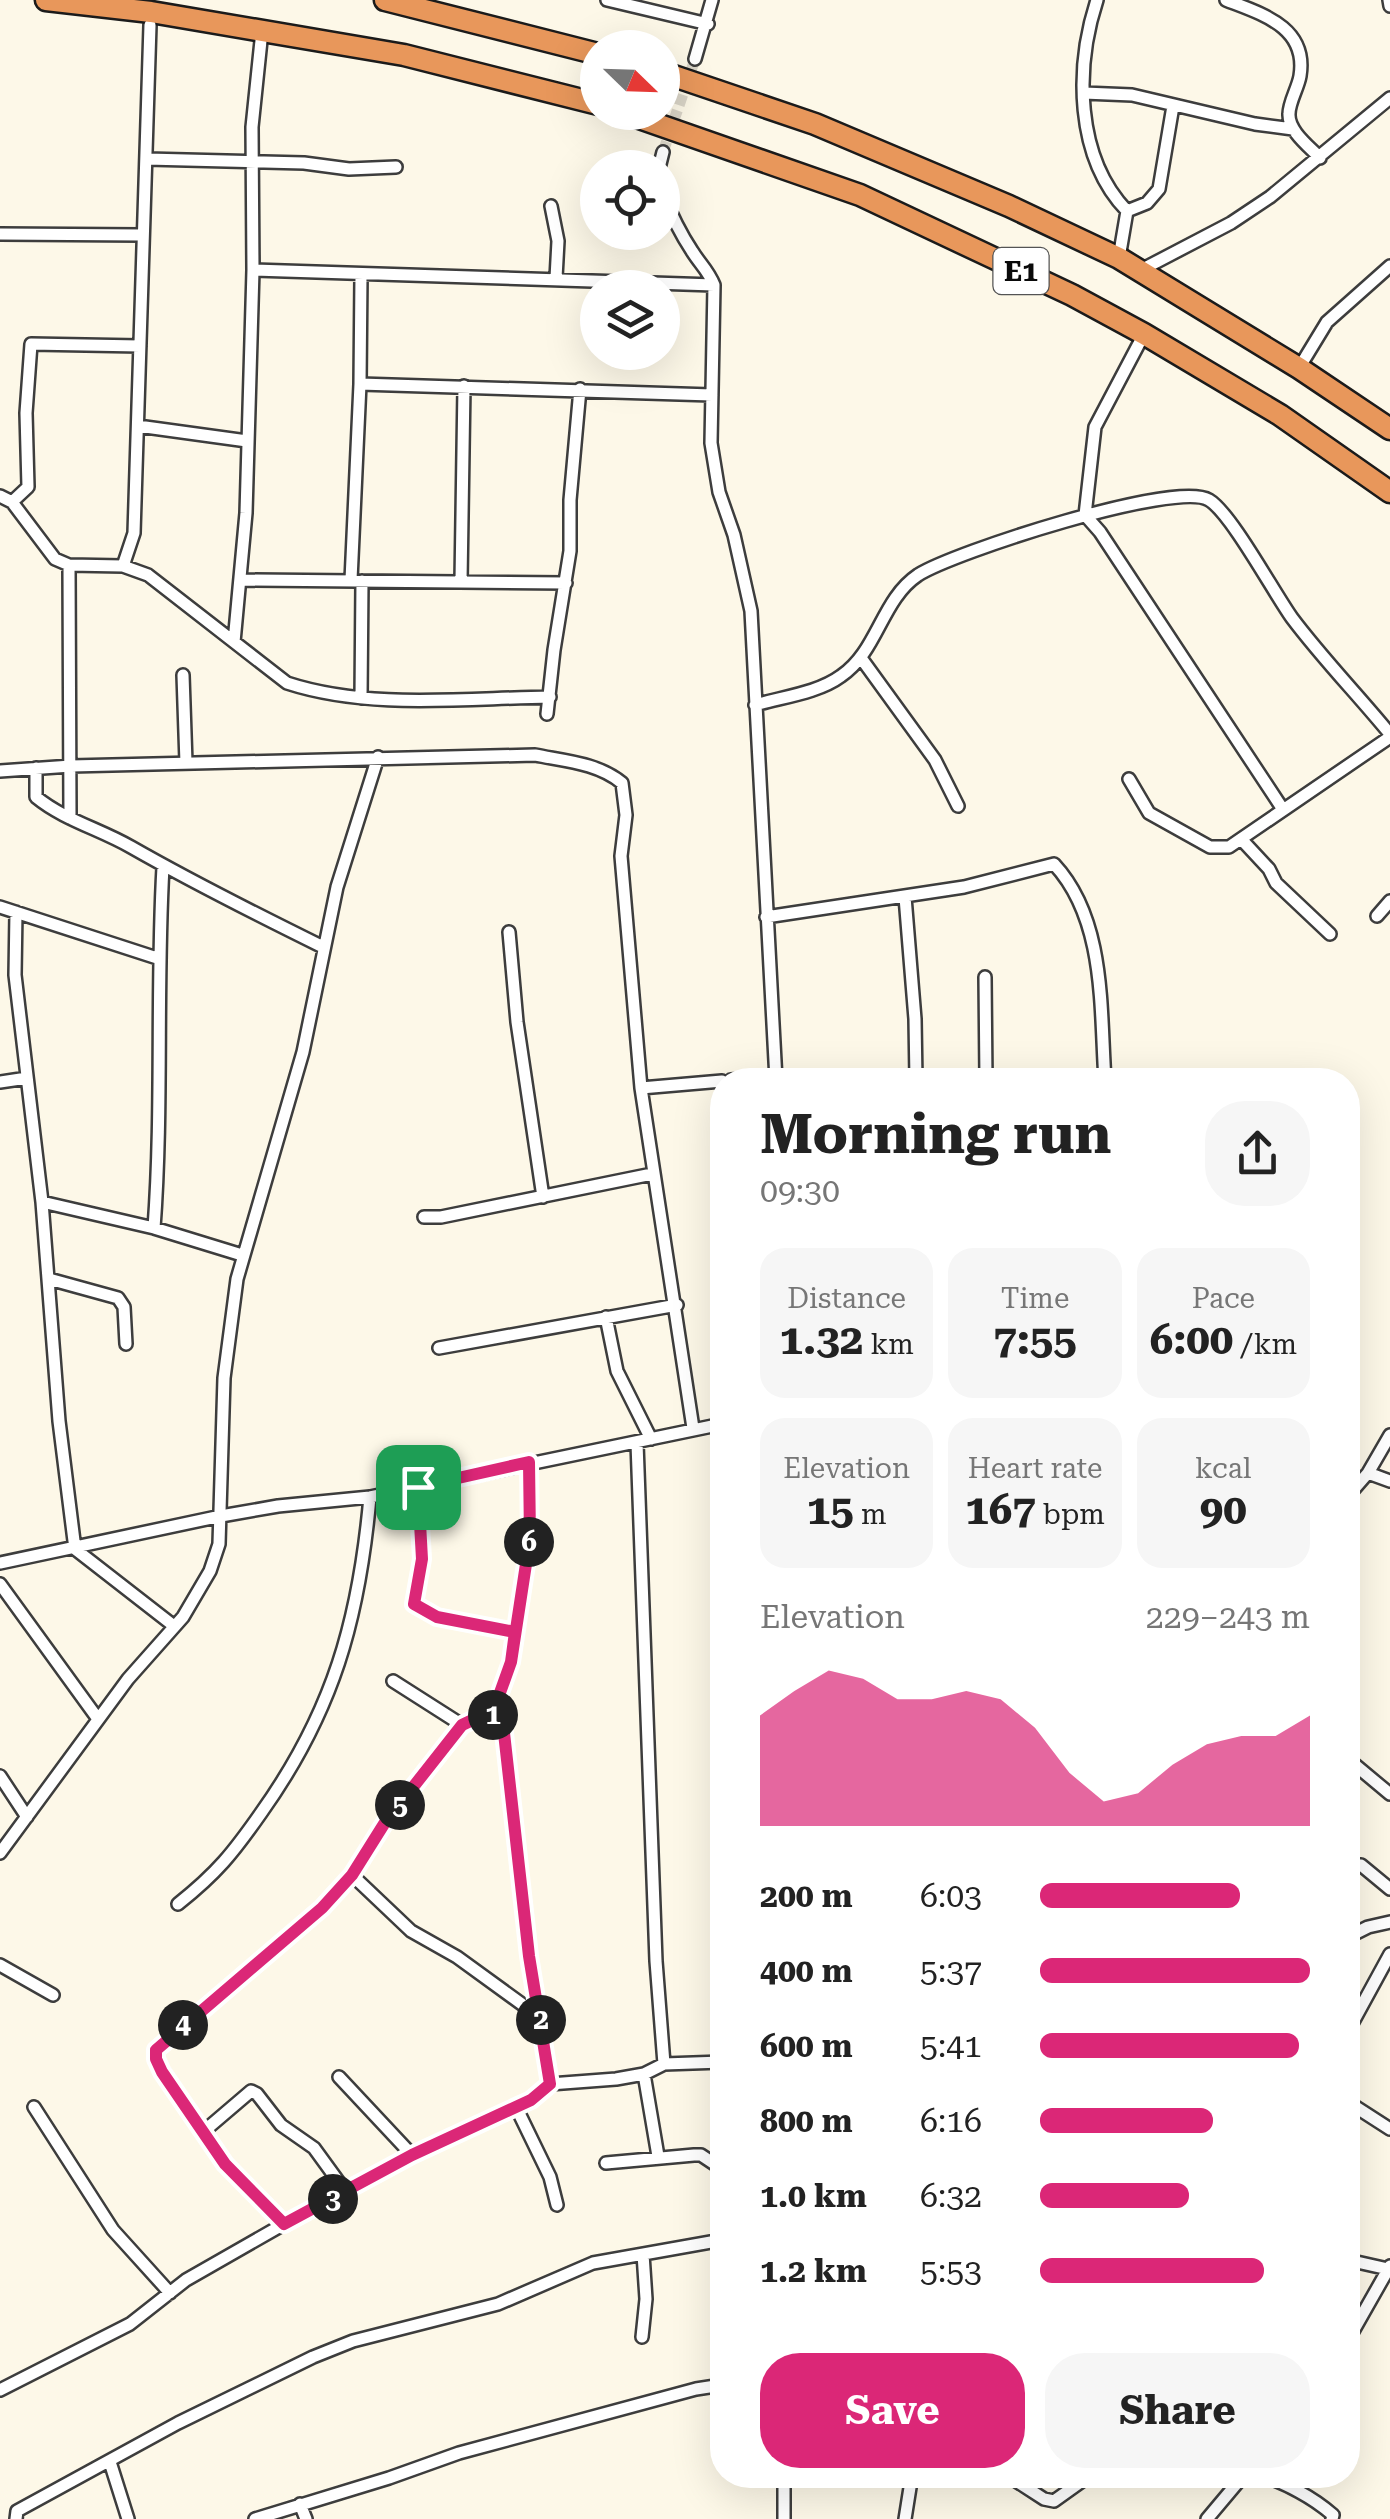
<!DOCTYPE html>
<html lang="en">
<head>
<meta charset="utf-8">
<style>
	body { margin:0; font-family:"Roboto Serif",serif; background:#f6f6f6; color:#222; height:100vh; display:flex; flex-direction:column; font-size:38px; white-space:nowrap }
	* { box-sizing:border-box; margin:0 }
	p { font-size:32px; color:#767676 }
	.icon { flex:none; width:55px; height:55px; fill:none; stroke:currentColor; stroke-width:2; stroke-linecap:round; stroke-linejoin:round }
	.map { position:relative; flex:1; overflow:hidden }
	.side { position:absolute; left:710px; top:1068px; width:650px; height:1420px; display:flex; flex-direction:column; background:#fff; border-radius:40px; box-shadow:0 10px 40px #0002 }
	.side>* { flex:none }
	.needle { width:65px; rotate:113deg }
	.buttons { position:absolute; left:580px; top:30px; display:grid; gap:20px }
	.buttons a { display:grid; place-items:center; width:100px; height:100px; border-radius:50%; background:#fff; box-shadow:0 10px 40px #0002; font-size:50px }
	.pin { position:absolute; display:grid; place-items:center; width:85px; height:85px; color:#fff; margin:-42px; border-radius:20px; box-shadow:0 5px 15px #0006 }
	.km { position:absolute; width:50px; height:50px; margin:-25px; border-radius:50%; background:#222; color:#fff; font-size:28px; line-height:50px; text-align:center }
	.round { display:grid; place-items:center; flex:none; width:105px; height:105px; border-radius:40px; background:#f6f6f6 }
	.head { display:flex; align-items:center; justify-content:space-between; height:170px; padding:0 50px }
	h1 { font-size:55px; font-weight:700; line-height:75px }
	.metrics { display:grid; grid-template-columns:repeat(3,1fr); gap:15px; height:170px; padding:10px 50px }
	.metrics div { display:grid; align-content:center; border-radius:25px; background:#f6f6f6; text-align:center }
	.metrics b { font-size:42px; font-weight:700 }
	.metrics small { font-size:28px; font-weight:400 }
	.metrics p { font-size:28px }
	.chart { height:280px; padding:20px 50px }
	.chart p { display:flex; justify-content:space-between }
	.chart svg { width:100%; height:180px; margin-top:10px; fill:#db2777; opacity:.7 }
	.action { display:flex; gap:20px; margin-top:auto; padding:20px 50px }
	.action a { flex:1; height:115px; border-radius:40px; background:#db2777; color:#fff; font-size:40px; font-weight:700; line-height:115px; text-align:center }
	.action a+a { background:#f6f6f6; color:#222 }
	ul { padding:0 50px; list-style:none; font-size:32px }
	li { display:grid; grid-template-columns:160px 120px 1fr; align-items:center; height:75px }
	li i { height:25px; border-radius:12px; background:#db2777 }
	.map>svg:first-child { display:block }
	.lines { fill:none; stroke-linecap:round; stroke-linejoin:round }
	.street-tunnel { stroke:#d9d4c7; stroke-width:11; stroke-dasharray:11 5.5; stroke-linecap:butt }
	.street-casing { stroke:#3d3d3d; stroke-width:16 }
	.highway-casing { stroke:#1b1b1b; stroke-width:25 }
	.street { stroke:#fff; stroke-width:11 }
	.highway { stroke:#e8975b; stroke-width:20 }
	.route-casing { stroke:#fff; stroke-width:20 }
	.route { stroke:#db2777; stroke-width:12 }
	.labels { text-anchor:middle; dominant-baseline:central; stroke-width:10; stroke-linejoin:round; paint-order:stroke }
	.shield { fill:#fff; stroke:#545454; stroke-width:2.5 }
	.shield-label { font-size:28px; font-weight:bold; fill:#0a0a0a }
</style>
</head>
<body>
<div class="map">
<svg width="1390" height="2519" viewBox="0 0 1390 2519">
	<rect width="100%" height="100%" fill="#fdf8e8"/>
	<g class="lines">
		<path class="street-tunnel" d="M663,152l32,-93"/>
		<g class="street-casing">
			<path id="street" d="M607,0l101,24
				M1097,0c-22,67 -22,157 30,211l-8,47
				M1226,0c36,14 82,27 74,76 -2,12 -11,26 -11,38 -1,17 21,33 31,44
				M1389,0l1,6
				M695,59l17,-59
				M1084,93l48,2 123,29 38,5
				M147,159l157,4 45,6 47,-2
				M659,168l4,-16
				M662,192c8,20 18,41 30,59 8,13 16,19 22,34l-3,158 8,49 15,43 17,76 25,469
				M551,206l7,35 -2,37
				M1127,211l20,-8 12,-14 14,-83
				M0,234l141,1
				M253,270l461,15
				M1141,270l90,-47 39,-26 120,-99
				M1144,334l-49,93 -10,88 15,17 182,276
				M1299,368l28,-46 63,-56
				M360,384l352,11
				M138,426l109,15
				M0,496l12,6 43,57 14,6 54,1 25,9 139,108c83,27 177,15 263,14
				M12,502l16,-15 -2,-74 5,-69 109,2
				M69,565l1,253
				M123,566l11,-33 16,-508
				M242,580l324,3
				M351,580l9,-196 1,-109
				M461,581l3,-195
				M234,642l12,-129 7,-243 -1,-143 10,-96
				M861,658l74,102 23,46
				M183,675l3,88
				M361,698l1,-117
				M755,705c27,-8 63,-12 86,-29 37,-25 40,-76 77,-101 36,-23 258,-95 291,-75 22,13 65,93 83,118 30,40 66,77 98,116
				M547,714l7,-64 16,-99v-51l10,-111
				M36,768v29c28,23 64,32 95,50 63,36 127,68 192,100
				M0,771l71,-5 464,-11c30,6 63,8 87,28l4,32 -5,41 20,232 52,340
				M1129,779l20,34 61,34h19l161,-110
				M1242,840l27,29 7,14 54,51
				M905,897l10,122 1,61
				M0,907l157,51
				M16,912l-1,63 27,227 17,219 16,128 99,77
				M1377,916l13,-15
				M766,917l198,-30 90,-23c52,56 46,145 51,216
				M509,932l8,90 26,175
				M985,977l1,103
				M731,1080l45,-4
				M0,1082l27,-4
				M641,1088l81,-7
				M42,1202l112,26 88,27
				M424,1217h17l211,-43
				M154,1228c9,-120 2,-240 9,-361
				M49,1279l69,19 6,9 2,37
				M606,1317l11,54 34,68
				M439,1348l238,-43
				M637,1443l19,518 8,103
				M1368,1473l22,-38
				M418,1487l4,72 -8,45 23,13 78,15
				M1348,1496l20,-23 22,8
				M0,1563l221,-47 57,-10 92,-9 352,-73
				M0,1584l98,135
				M393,1681l69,44
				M492,1715l8,6 4,12 25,223 21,128
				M492,1715l19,-53 19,-124 -1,-76
				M1348,1759l42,35
				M0,1776l27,41
				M0,1853l128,-174 55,-62 27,-46 9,-27 5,-166 13,-99 66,-227 34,-165 41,-130
				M1348,1865h13l29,24
				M352,1875l59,56 46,26 84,61
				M178,1904c39,-31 55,-51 83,-91 72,-101 98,-193 109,-316
				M1348,1937l20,-10 22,-5
				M0,1965l53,30
				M1348,2031l42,-77
				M644,2074l14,82
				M339,2077l73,78
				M1348,2102l42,27
				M34,2107l79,123 57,63
				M516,2107l34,70 7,28
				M203,2132l48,-41 6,3 24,31 33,23 32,44
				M606,2163l88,-8h7l21,14
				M284,2224l-59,-59 -62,-94 -7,-12v-9l165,-142 31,-33 32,-51 78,-99 21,-10h9
				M1348,2260l40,9
				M642,2337l4,-38 -3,-45
				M1348,2340l42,-74
				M0,2390l130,-66 56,-44 98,-56 128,-69 119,-55 19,-16 66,-5 28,-5 20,-10 58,-2
				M110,2462l18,57
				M784,2475v44
				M1007,2475l37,24 10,2 35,-25 23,-1
				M1262,2475c26,10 49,21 71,40l-1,4
				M300,2504l6,15
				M16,2519l1,-8 161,-88 135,-66 40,-16 145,-37 95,-41 129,-23
				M255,2519l134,-41 70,-25 237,-64 26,-4
				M905,2519l7,-44
				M1207,2519l37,-44"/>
		</g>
		<g class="highway-casing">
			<path id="highway" d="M46,0l105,12 253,43 194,49
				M385,0l213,54
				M662,72l153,52 194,82 110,52 180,110 91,61
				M622,112l238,83 212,100 72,39 136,81 110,77"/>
		</g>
		<use href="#street" class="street"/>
		<use href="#highway" class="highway"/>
	</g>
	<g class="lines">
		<g class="route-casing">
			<path id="route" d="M418,1487l4,72 -8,45 23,13 78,15 -4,30 -19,53 8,6 4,12 25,223 21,128 -19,16 -119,55 -128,69 -59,-60 -63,-92 -6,-13v-9l166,-142 30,-33 32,-51 78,-99 21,-10h9l19,-53 19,-124 -1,-76 -111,25"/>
		</g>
		<use href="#route" class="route"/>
	</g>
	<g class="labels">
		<rect class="shield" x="993.5" y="248" width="55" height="46" rx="8"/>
		<g class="shield-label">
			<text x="1021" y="271">E1</text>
		</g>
	</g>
</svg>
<div class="buttons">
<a><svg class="needle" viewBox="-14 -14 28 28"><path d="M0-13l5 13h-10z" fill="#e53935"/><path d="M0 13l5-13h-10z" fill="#767676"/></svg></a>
<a><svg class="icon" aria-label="locate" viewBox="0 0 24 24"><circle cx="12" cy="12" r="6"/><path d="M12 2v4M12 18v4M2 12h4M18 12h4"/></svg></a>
<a><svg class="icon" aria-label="layers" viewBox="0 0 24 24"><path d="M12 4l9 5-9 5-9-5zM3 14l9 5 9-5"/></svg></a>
</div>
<div class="pin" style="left:418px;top:1487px;background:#1e9e55"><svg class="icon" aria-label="arrive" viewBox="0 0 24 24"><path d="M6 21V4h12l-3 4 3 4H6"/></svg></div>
<b class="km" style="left:493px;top:1715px">1</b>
<b class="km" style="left:541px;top:2020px">2</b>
<b class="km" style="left:333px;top:2199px">3</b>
<b class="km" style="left:183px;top:2025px">4</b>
<b class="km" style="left:400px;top:1805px">5</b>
<b class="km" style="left:529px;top:1542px">6</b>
<section class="side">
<div class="head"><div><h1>Morning run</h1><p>09:30</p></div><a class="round"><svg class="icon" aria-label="share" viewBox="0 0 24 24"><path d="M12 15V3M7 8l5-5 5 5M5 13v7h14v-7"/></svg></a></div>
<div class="metrics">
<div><p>Distance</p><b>1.32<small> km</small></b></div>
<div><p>Time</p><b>7:55</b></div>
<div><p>Pace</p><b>6:00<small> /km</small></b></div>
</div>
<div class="metrics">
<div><p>Elevation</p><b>15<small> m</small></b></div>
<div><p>Heart rate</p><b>167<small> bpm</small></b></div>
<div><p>kcal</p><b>90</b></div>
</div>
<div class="chart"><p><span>Elevation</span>229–243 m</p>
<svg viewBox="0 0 160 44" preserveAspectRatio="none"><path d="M0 44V17L10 11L20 6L30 8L40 13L50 13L60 11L70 13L80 20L90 31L100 38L110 36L120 29L130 24L140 22L150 22L160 17V44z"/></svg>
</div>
<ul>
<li><b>200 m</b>6:03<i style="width:74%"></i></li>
<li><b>400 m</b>5:37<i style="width:100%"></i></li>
<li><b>600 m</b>5:41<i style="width:96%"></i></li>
<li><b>800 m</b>6:16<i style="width:64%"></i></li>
<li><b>1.0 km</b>6:32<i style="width:55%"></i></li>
<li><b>1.2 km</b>5:53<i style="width:83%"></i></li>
</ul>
<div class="action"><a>Save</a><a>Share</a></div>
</section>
</div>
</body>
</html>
